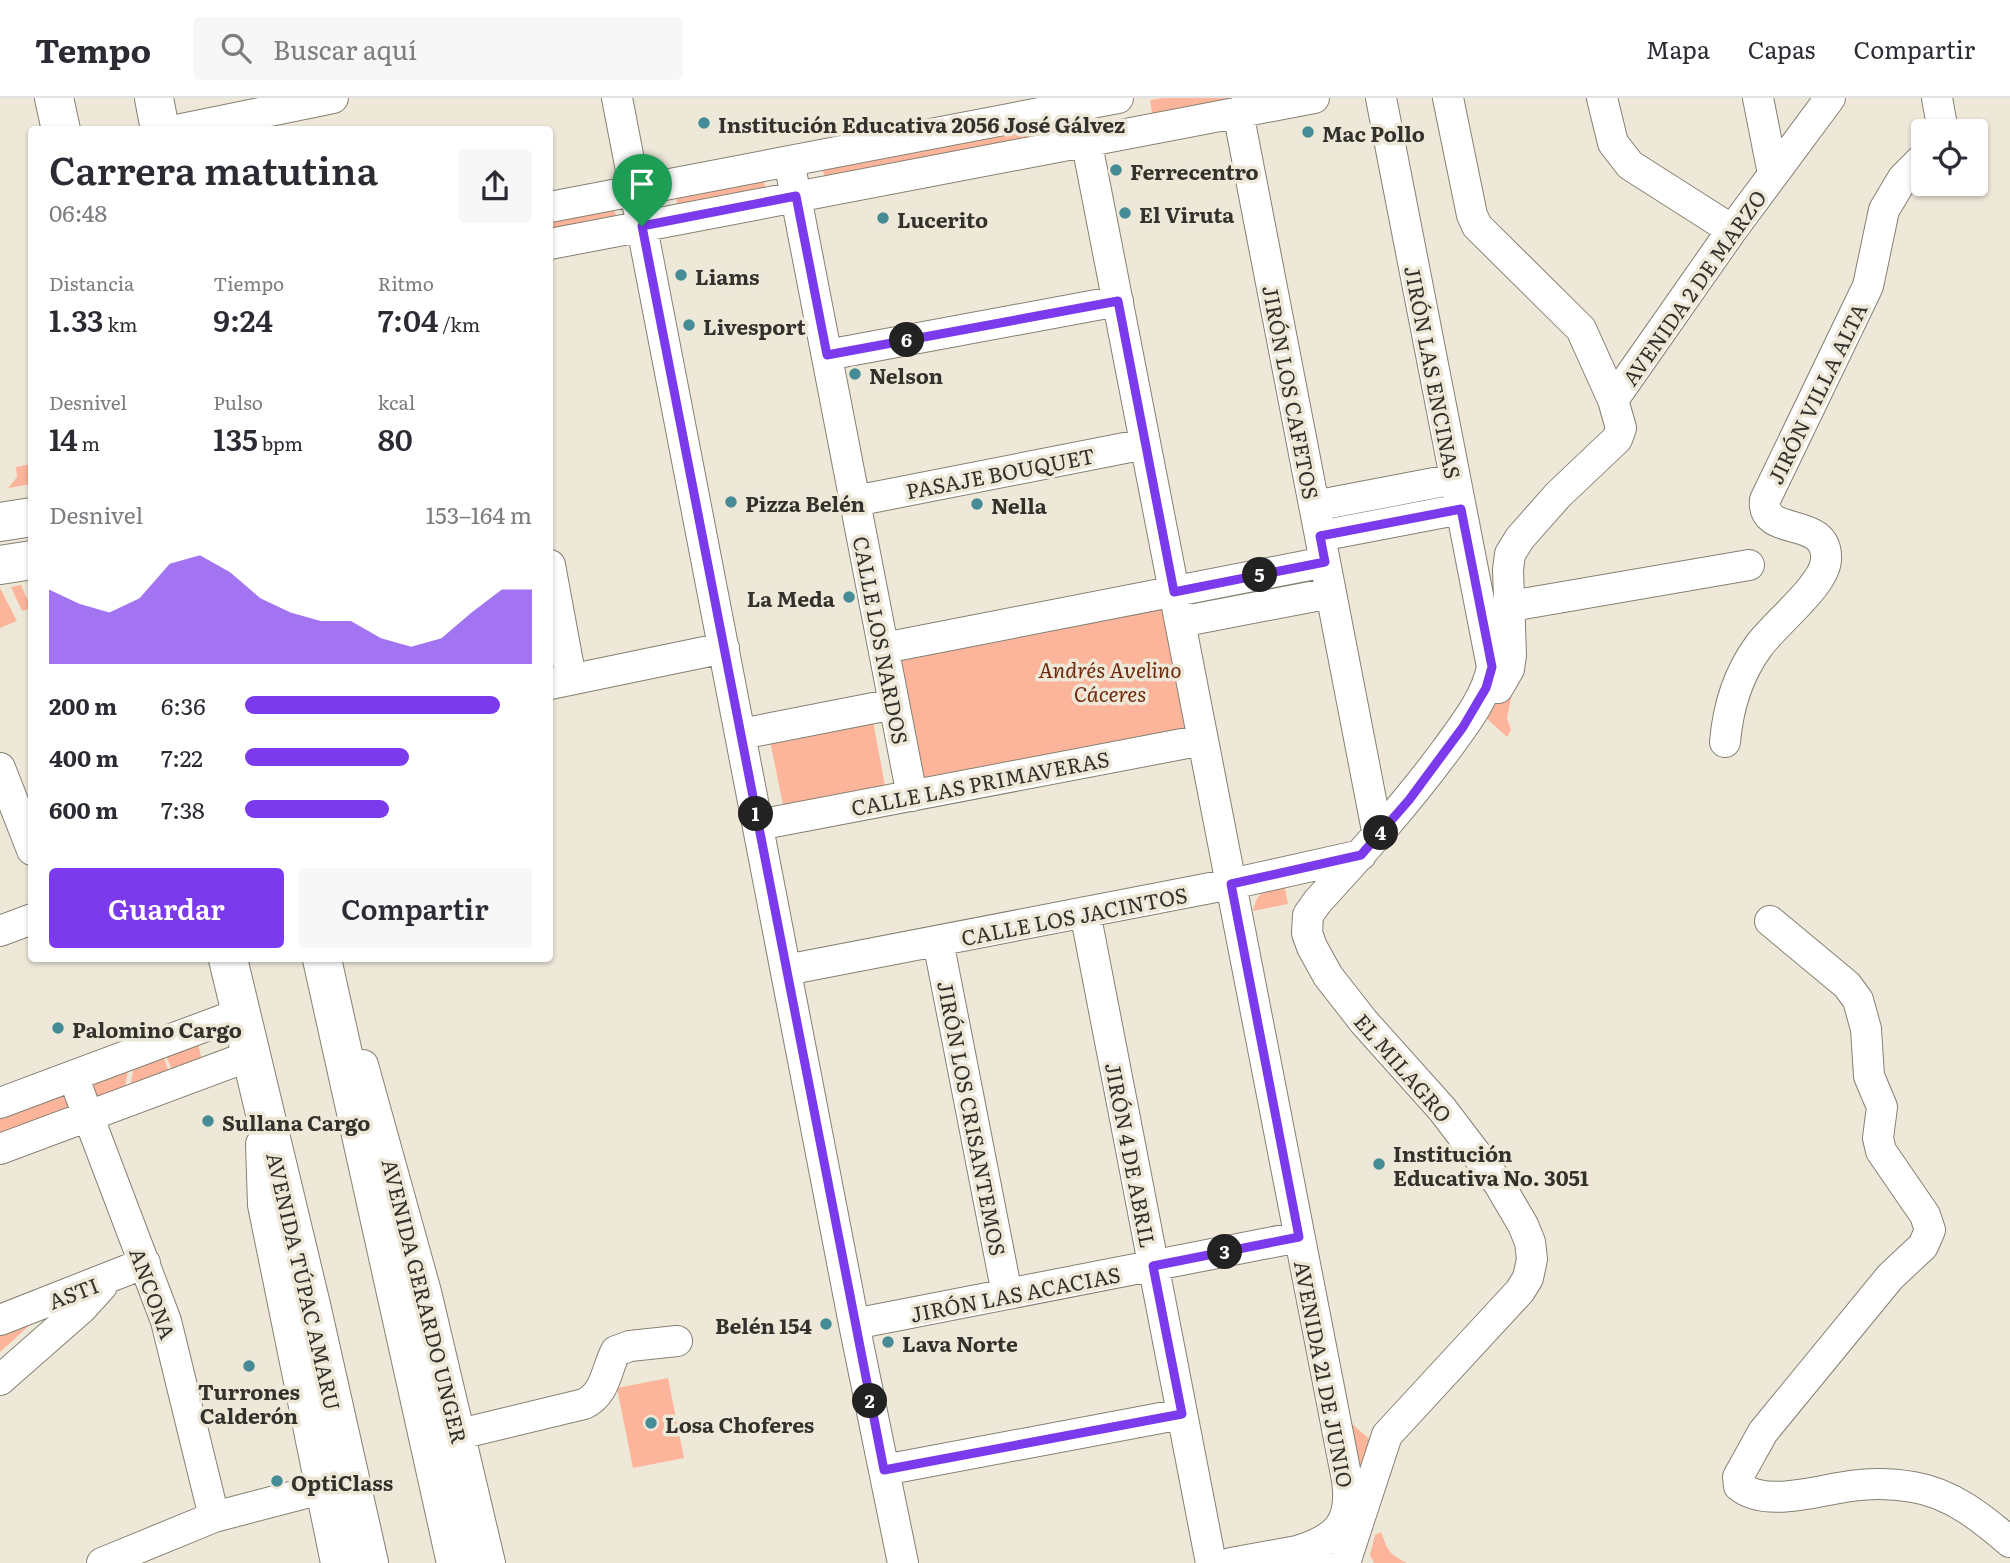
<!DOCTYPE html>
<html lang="es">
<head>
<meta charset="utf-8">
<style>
	body { margin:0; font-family:Literata,serif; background:#f7f7f7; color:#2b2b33; height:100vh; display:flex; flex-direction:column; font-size:26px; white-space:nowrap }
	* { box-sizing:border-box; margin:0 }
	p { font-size:23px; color:#7c7c81 }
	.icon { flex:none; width:38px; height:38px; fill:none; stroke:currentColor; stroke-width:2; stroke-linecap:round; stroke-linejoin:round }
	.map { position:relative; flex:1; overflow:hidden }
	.side { position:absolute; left:28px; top:28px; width:525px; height:836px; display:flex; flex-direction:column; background:#fff; border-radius:7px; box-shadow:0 2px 5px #0004 }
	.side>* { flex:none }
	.buttons { position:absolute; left:1911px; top:21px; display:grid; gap:14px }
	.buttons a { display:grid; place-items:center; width:77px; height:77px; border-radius:7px; background:#fff; box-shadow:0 2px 5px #0004; font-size:35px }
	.pin { position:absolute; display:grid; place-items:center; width:60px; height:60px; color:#fff; margin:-72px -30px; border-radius:50% 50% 50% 0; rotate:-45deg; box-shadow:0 0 7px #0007 }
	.pin .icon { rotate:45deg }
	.km { position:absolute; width:35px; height:35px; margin:-18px; border-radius:50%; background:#222; color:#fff; font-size:19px; line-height:35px; text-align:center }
	.round { display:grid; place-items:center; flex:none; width:74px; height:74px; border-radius:7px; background:#f7f7f7 }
	.head { display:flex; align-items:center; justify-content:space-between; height:119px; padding:0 21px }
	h1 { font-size:38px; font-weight:600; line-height:52px }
	.metrics { display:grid; grid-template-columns:repeat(3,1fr); gap:10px; height:119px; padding:7px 21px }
	.metrics div { display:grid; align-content:center }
	.metrics b { font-size:30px; font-weight:600 }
	.metrics small { font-size:19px; font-weight:400 }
	.metrics p { font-size:19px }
	.chart { height:196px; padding:14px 21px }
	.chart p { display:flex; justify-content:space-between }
	.chart svg { width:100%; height:126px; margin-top:7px; fill:#7c3aed; opacity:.7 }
	.button { display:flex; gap:14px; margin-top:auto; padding:14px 21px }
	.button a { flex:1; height:80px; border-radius:7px; background:#7c3aed; color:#fff; font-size:28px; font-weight:600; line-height:80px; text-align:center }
	.button a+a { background:#f7f7f7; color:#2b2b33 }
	ul { padding:0 21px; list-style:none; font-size:23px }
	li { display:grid; grid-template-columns:112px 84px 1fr; align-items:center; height:52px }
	li i { height:18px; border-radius:9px; background:#7c3aed }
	header { display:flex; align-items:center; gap:42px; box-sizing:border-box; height:98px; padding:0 35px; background:#fff; border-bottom:2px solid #e1e1e2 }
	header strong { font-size:33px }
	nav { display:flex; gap:38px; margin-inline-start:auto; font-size:24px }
	.search { width:490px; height:63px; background:#f7f7f7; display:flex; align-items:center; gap:18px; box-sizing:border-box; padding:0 24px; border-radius:7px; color:#7c7c81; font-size:26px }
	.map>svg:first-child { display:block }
	.green { fill:#fcb59b }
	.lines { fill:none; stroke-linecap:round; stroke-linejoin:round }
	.minor-casing { stroke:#858072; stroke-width:32 }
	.major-casing { stroke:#858072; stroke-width:40 }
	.minor { stroke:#fff; stroke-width:30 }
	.major { stroke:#fff; stroke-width:38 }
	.route-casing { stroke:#fff; stroke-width:14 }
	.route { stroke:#7c3aed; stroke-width:9 }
	.poi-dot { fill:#468c97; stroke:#eee8d9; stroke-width:2.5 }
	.labels { text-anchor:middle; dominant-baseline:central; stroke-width:7; stroke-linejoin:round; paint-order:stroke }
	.poi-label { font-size:21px; font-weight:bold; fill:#33312b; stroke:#eee8d9; text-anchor:start }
	.street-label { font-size:21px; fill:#33312b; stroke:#eee8d9 }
	.park-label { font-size:21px; font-style:italic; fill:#702a0d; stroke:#eee8d9 }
</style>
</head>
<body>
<header>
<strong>Tempo</strong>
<div class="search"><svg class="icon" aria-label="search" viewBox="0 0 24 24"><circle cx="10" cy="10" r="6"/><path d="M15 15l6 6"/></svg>Buscar aquí</div>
<nav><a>Mapa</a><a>Capas</a><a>Compartir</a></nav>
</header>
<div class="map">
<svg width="2010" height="1465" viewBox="0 0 2010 1465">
	<rect width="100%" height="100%" fill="#eee8d9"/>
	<path class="green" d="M1163,0h103l-113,22 -3,-20z
		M1056,22l3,15 -234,46 -3,-16z
		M764,83l2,10 -88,17 -2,-10z
		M614,109l3,14 -67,13v-15z
		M31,366v20l-23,4 9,-11 -1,-10z
		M21,487l10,23 -9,3 -11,-24z
		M0,490l17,33 -17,7z
		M1167,504l26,129 -273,52 -25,-128z
		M1516,575l-9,45 4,12 -4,7 -23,-21z
		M873,623l12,65 -102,19 -13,-64z
		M1284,785l4,21 -35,7c4,-20 13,-22 31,-28z
		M197,939l5,25 -29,11 -9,-23z
		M161,953l9,23 -40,14 5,-28z
		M130,964l-6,29 -30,7 -6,-16z
		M60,991l10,8v13l-70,27v-25z
		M42,1216l-42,38v-22z
		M668,1280l16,80 -51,10 -16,-80z
		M1343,1318l32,28 -17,52z
		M1381,1434c7,18 6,21 26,31h-33l-4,-8 5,-20z"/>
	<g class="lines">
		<g class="minor-casing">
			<path id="minor" d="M617,0l237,1226 49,239
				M1078,0l269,1382c6,43 -10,59 -50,71
				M1448,0l24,117 5,11 104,103 32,71 8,28 -4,11 -59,56 -38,43 -10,16 -2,16 3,85 -2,14 -11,19
				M1602,0l11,45 17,22 102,65
				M1758,0l15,76
				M1937,0l6,33
				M1238,14l140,724
				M177,32l156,-32
				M789,63l123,635
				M550,109l568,-109
				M550,146l764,-146
				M827,257l291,-54
				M1613,302l119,-170 98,-132
				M855,403l290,-57
				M1314,408l141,-27
				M1320,438l141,-27
				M550,467l21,114
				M1511,508l238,-41
				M1180,524l151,-29
				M884,550l441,-86
				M550,586l174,-36
				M741,636l153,-30
				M1725,644c3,-35 12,-66 33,-95 17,-24 66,-61 68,-87 3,-46 -65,-21 -61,-60l103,-214 16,-76 19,-32 20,-20
				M0,670l32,82
				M758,727l445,-85
				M1085,814l126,651
				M1770,823l77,64 11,15 8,29 3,47 13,31 -4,31 3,13 44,64 5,15 -7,16 -33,31 -127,155 -25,45 1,9c29,24 87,1 121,-1 17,-2 36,-1 53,2 38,6 69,31 97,55
				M0,833l32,-12
				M938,843l69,353
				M786,872l445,-86 130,-29
				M363,967l63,227 64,271
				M73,978l93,245 48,196
				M0,1005l241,-90
				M261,1046l2,61 73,358
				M0,1051l252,-94
				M0,1222l145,-57
				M854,1226l445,-87
				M0,1282l82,-72 20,-22
				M460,1336l124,-30c22,-10 22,-35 32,-53l14,-5 47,-5
				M884,1372l298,-56
				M102,1465l112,-46 107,-28
				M1231,1465l66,-12 20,5
				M1345,1465l42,-128 133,-144 8,-13 4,-19 -2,-17 -7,-17 -24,-41 -57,-75 -78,-87 -36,-46 -16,-29 -5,-14 1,-18 10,-14c45,-49 88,-97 128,-151 18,-25 40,-52 46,-83l-111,-569"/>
		</g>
		<g class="major-casing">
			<path id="major" d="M54,0l7,32
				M154,0l6,32
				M0,424l32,-5
				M0,467l32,-5
				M228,861l83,346 58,258
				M322,861l134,604"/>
		</g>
		<use href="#minor" class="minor"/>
		<use href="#major" class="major"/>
	</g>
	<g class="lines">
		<g class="route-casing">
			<path id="route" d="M796,98l31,159 291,-54 56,291 151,-30 -5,-26 141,-27 31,158 -6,21 -23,39 -54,73 -48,55 -130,29 68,353 -146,29 29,148 -298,56 -242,-1244z"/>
		</g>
		<use href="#route" class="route"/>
	</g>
	<g class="poi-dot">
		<circle cx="704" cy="25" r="7"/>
		<circle cx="1308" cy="34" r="7"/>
		<circle cx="1116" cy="72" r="7"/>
		<circle cx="1125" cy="115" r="7"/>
		<circle cx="883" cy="120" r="7"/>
		<circle cx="681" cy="177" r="7"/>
		<circle cx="689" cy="227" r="7"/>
		<circle cx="855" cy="276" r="7"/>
		<circle cx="731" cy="404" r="7"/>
		<circle cx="977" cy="406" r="7"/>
		<circle cx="849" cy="499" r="7"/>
		<circle cx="58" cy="930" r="7"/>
		<circle cx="208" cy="1023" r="7"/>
		<circle cx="1379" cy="1066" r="7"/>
		<circle cx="826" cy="1226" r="7"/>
		<circle cx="888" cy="1244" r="7"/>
		<circle cx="249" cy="1268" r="7"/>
		<circle cx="651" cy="1325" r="7"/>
		<circle cx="277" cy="1383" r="7"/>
	</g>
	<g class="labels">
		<g class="poi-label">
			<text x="718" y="25">Institución Educativa 2056 José Gálvez</text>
			<text x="1322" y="34">Mac Pollo</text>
			<text x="1130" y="72">Ferrecentro</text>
			<text x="1139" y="115">El Viruta</text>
			<text x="897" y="120">Lucerito</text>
			<text x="695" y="177">Liams</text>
			<text x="703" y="227">Livesport</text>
			<text x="869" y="276">Nelson</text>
			<text x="745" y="404">Pizza Belén</text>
			<text x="991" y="406">Nella</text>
			<text x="835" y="499" text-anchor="end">La Meda</text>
			<text x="72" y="930">Palomino Cargo</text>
			<text x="222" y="1023">Sullana Cargo</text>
			<text x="1393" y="1054">Institución<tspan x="1393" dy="24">Educativa No. 3051</tspan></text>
			<text x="812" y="1226" text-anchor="end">Belén 154</text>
			<text x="902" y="1244">Lava Norte</text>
			<text x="249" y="1292" text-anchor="middle">Turrones<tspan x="249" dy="24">Calderón</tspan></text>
			<text x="665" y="1325">Losa Choferes</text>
			<text x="291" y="1383">OptiClass</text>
		</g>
		<g class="street-label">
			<text transform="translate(1693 189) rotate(-55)">AVENIDA 2 DE MARZO</text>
			<text transform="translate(1434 274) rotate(79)">JIRÓN LAS ENCINAS</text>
			<text transform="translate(1292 294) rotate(79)">JIRÓN LOS CAFETOS</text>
			<text transform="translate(1816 295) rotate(-64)">JIRÓN VILLA ALTA</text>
			<text transform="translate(1000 374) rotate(-11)">PASAJE BOUQUET</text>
			<text transform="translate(882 542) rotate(79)">CALLE LOS NARDOS</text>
			<text transform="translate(980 684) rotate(-11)">CALLE LAS PRIMAVERAS</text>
			<text transform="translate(1074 817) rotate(-11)">CALLE LOS JACINTOS</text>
			<text transform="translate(1404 969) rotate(49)">EL MILAGRO</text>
			<text transform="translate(973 1020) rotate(79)">JIRÓN LOS CRISANTEMOS</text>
			<text transform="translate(1132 1057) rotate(79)">JIRÓN 4 DE ABRIL</text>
			<text transform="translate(305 1183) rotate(77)">AVENIDA TÚPAC AMARU</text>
			<text transform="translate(73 1194) rotate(-21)">ASTI</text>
			<text transform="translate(154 1195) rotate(70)">ANCONA</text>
			<text transform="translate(1015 1195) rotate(-11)">JIRÓN LAS ACACIAS</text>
			<text transform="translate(426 1203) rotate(76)">AVENIDA GERARDO UNGER</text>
			<text transform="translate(1325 1276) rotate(79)">AVENIDA 21 DE JUNIO</text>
		</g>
		<g class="park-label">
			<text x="1110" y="570">Andrés Avelino<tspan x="1110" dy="24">Cáceres</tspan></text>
		</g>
	</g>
</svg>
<div class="buttons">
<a><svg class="icon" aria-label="locate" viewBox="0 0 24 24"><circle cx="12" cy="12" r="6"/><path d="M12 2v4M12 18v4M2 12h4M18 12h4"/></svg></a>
</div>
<div class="pin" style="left:642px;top:128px;background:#1e9e55"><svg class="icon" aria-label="arrive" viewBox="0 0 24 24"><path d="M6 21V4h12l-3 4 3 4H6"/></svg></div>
<b class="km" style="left:756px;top:716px">1</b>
<b class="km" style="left:870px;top:1303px">2</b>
<b class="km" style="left:1225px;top:1154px">3</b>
<b class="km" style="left:1381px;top:735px">4</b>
<b class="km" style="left:1260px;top:477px">5</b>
<b class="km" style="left:907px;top:242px">6</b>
<section class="side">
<div class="head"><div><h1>Carrera matutina</h1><p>06:48</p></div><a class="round"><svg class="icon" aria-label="share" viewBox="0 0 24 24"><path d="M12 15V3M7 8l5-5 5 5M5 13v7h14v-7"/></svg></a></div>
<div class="metrics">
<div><p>Distancia</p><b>1.33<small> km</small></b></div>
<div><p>Tiempo</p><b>9:24</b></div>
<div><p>Ritmo</p><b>7:04<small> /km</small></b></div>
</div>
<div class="metrics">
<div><p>Desnivel</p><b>14<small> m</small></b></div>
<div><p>Pulso</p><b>135<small> bpm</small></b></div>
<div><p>kcal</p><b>80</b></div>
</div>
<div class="chart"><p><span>Desnivel</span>153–164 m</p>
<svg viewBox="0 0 160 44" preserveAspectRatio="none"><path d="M0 44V18L10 23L20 26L30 21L40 9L50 6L60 12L70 21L80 26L90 29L100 29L110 35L120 38L130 35L140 26L150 18L160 18V44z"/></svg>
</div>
<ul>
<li><b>200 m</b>6:36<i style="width:89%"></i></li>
<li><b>400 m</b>7:22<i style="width:57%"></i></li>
<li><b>600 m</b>7:38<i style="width:50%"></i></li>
</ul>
<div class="button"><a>Guardar</a><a>Compartir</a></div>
</section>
</div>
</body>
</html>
